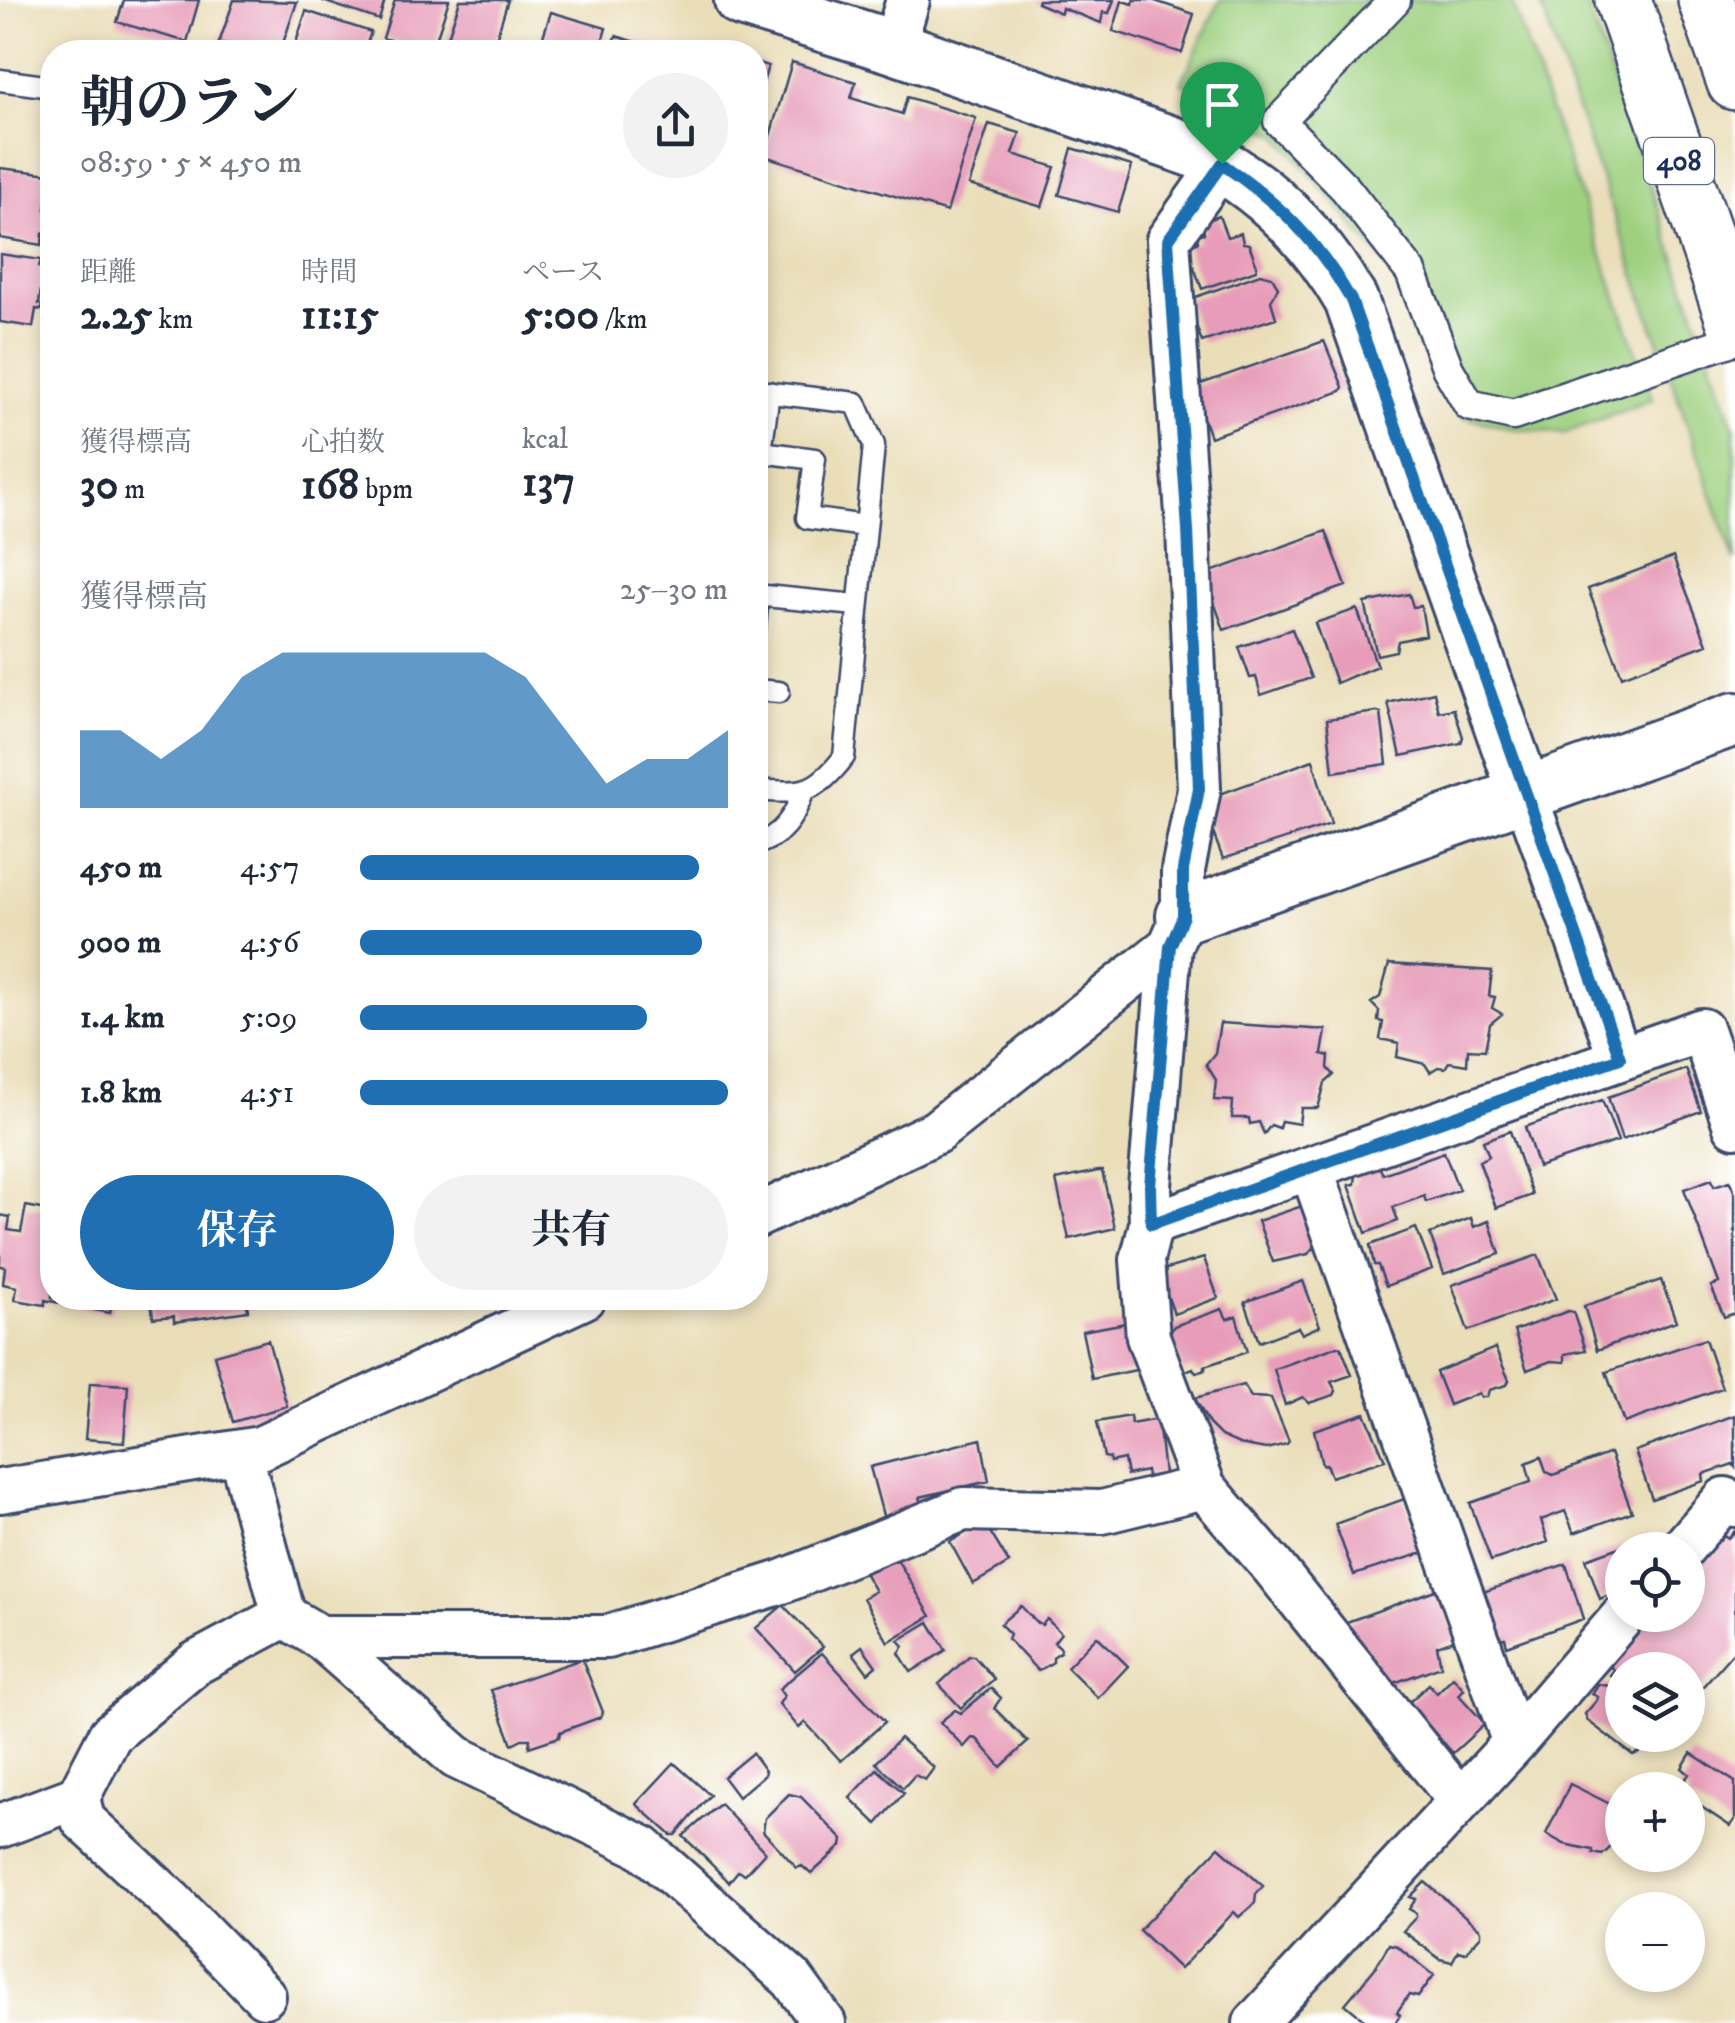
<!DOCTYPE html>
<html lang="ja">
<head>
<meta charset="utf-8">
<style>
	body { margin:0; font-family:"IM FELL DW Pica","Noto Serif JP",serif; background:#f2f2f3; color:#1f2937; height:100vh; display:flex; flex-direction:column; font-size:38px; white-space:nowrap }
	* { box-sizing:border-box; margin:0 }
	p { font-size:32px; color:#747a83 }
	.icon { flex:none; width:55px; height:55px; fill:none; stroke:currentColor; stroke-width:2; stroke-linecap:round; stroke-linejoin:round }
	.map { position:relative; flex:1; overflow:hidden }
	.drawer { position:absolute; left:40px; top:40px; width:728px; height:1270px; display:flex; flex-direction:column; background:#fff; border-radius:40px; box-shadow:0 5px 15px #0003 }
	.drawer>* { flex:none }
	.controls { position:absolute; left:1605px; top:1532px; display:grid; gap:20px }
	.controls a { display:grid; place-items:center; width:100px; height:100px; border-radius:50%; background:#fff; box-shadow:0 5px 15px #0003; font-size:50px }
	.pin { position:absolute; display:grid; place-items:center; width:85px; height:85px; color:#fff; margin:-102px -42px; border-radius:50% 50% 50% 0; rotate:-45deg; box-shadow:0 0 10px #0007 }
	.pin .icon { rotate:45deg }
	.round { display:grid; place-items:center; flex:none; width:105px; height:105px; border-radius:52px; background:#f2f2f3 }
	.headline { display:flex; align-items:center; justify-content:space-between; height:170px; padding:0 40px }
	h1 { font-size:55px; font-weight:700; line-height:75px }
	.stats { display:grid; grid-template-columns:repeat(3,1fr); gap:15px; height:170px; padding:10px 40px }
	.stats div { display:grid; align-content:center }
	.stats b { font-size:42px; font-weight:700 }
	.stats small { font-size:28px; font-weight:400 }
	.stats p { font-size:28px }
	.chart { height:280px; padding:20px 40px }
	.chart p { display:flex; justify-content:space-between }
	.chart svg { width:100%; height:180px; margin-top:10px; fill:#1f6fb2; opacity:.7 }
	.button { display:flex; gap:20px; margin-top:auto; padding:20px 40px }
	.button a { flex:1; height:115px; border-radius:60px; background:#1f6fb2; color:#fff; font-size:40px; font-weight:700; line-height:115px; text-align:center }
	.button a+a { background:#f2f2f3; color:#1f2937 }
	ul { padding:0 40px; list-style:none; font-size:32px }
	li { display:grid; grid-template-columns:160px 120px 1fr; align-items:center; height:75px }
	li i { height:25px; border-radius:12px; background:#1f6fb2 }
	.map>svg:first-child { display:block }
	.green { fill:#9ed07f; stroke:#5c806e; stroke-width:2.5 }
	.building { fill:#e79db9 }
	.lines { fill:none; stroke-linecap:round; stroke-linejoin:round }
	.service-casing { stroke:#3a496c; stroke-width:25 }
	.pedestrian-casing { stroke:#3a496c; stroke-width:35 }
	.minor-casing { stroke:#3a496c; stroke-width:48 }
	.tertiary-casing { stroke:#3a496c; stroke-width:58 }
	.trunk-casing { stroke:#3a496c; stroke-width:60 }
	.service { stroke:#fff; stroke-width:20 }
	.pedestrian { stroke:#fff; stroke-width:30 }
	.minor { stroke:#fff; stroke-width:42 }
	.tertiary { stroke:#fff; stroke-width:52 }
	.trunk { stroke:#fff; stroke-width:55 }
	.route-casing { stroke:#fff; stroke-width:20 }
	.route { stroke:#1f6fb2; stroke-width:12 }
	.labels { text-anchor:middle; dominant-baseline:central; stroke-width:8; stroke-linejoin:round; paint-order:stroke }
	.shield { fill:#fff; stroke:#5f6d8e; stroke-width:2.5 }
	.shield-label { font-size:28px; font-weight:bold; fill:#1b2f5e }
</style>
</head>
<body>
<div class="map">
<svg width="1735" height="2023" viewBox="0 0 1735 2023">
	<rect width="100%" height="100%" fill="#fff"/>
	<filter id="ink" filterUnits="userSpaceOnUse"><feTurbulence type="fractalNoise" baseFrequency=".01" numOctaves="2"/><feDisplacementMap in="SourceGraphic" scale="20" xChannelSelector="R" yChannelSelector="G"/><feConvolveMatrix kernelMatrix="1 2 1 2 8 2 1 2 1" color-interpolation-filters="sRGB"/></filter>
	<filter id="wash" filterUnits="userSpaceOnUse"><feTurbulence type="fractalNoise" baseFrequency=".0048" numOctaves="4" result="noise"/><feDisplacementMap in="SourceGraphic" scale="40" xChannelSelector="R" yChannelSelector="G"/><feGaussianBlur stdDeviation="2.25" result="paint"/><feColorMatrix in="noise" values="0 0 0 0 0 0 0 0 0 0 0 0 0 0 0 0 0 1.4 0 .05"/><feComposite in="paint" operator="in"/></filter>
	<g filter="url(#wash)">
		<rect width="100%" height="100%" fill="#eadeb9"/>
		<path class="green" d="M1220,0h291l142,399 -88,34 -52,-4 -50,-12 -63,-136 -122,-146 -97,-52z
			M1539,0h46l150,429v132z"/>
		<g id="blocks">
			<path class="building" d="M124,0h75l-12,42 -70,-20z
				M234,0l63,2 -17,50h-32l-29,-9z
				M320,0h65l-6,20z
				M395,0h54l-17,52 -49,-14z
				M460,0h48l-16,52h-49z
				M1038,0h76l-5,13 -6,-1 -2,11 -39,-15 -1,5 -24,-10z
				M1134,0h18l42,14 -12,39 -69,-22 9,-30 11,3z
				M306,11l65,21 -7,20h-71z
				M551,12l55,16 -7,24h-61z
				M616,36l52,16h-57z
				M755,62l13,4 -12,40h-1z
				M792,62l64,20 -5,16 51,16 5,-17 69,21 -29,94 -183,-56z
				M989,124l31,9 -7,21 42,13 -13,40 -73,-22z
				M1072,148l60,18 -14,46 -59,-17z
				M0,168l51,6 -5,35 6,1v17l-1,6h-8l-1,12 -42,-7z
				M1219,216l8,21 14,-4 2,10 6,1 8,22 -1,4 -54,19 -16,-43 12,-4 -1,-7 7,-2 -1,-11z
				M0,254l41,6 -2,7h5l-5,37 4,1 -1,5 -6,-1 -3,18 -33,-5z
				M1260,274l12,3 6,10 -7,14 5,17 -74,24 -15,-42z
				M1324,341l19,46 -2,4 -131,46 -18,-50z
				M1326,531l20,55 -122,44 -11,-31 -5,-1 -3,-24z
				M1673,557l34,87 -85,32 -34,-87z
				M1409,594l4,13 8,-1 5,29 -28,6 -2,10 -19,4 -12,-52z
				M1357,609l20,57 -41,17 -21,-60z
				M1292,629l19,49 -50,17 -5,-18 -6,1 -11,-31z
				M1434,692l5,20 15,-3 9,28 -2,6 -60,13 -13,-53z
				M1376,712l5,1 6,51 -54,8 -6,-53z
				M1313,760l18,64 -108,35 -22,-58z
				M1389,964l103,7 -3,25 6,1 -3,11 10,6 -12,10 -5,26 -17,-1 -1,16 -18,-3 -4,6 -7,-1 -8,5 -5,-8 -28,-7 2,-14 -19,-4 3,-17 -5,-1 1,-10 -8,-8 9,-6z
				M1220,1023l106,7 -4,24 7,2 -1,12 6,7 -9,8 -7,25h-17l-2,16 -18,-3 -2,7 -8,-3 -7,9 -5,-12 -9,2 -1,-6h-17l1,-17 -19,-1 2,-20 -10,-16 9,-11z
				M1686,1069l15,42 -79,29 -14,-43z
				M1602,1100l16,41 -80,26 -13,-40z
				M1510,1131l22,64 -36,13 -17,-47 10,-5 -6,-15z
				M1444,1152l15,38 -33,12 -2,-6 -31,11 5,14 -32,12 -17,-48 6,-1 1,-10 23,-7 4,7z
				M1098,1171h4l13,57 -46,11 -13,-59z
				M1712,1179l2,7 16,-5 5,13v119l-11,4 -13,-31 8,-3 -35,-94z
				M26,1206l26,5v87h60l-2,15 -65,-13v5l-30,-5 2,-13 -14,-3 2,-17 -5,-1v-51l10,2 -2,13 13,2z
				M1302,1206l14,40 -8,8 -35,8 -15,-41z
				M1471,1218l3,9 15,-6 11,33 -56,20 -14,-40z
				M1416,1228l16,41 -46,17 -8,-21h-4l-4,-20z
				M1538,1255l18,44 -88,32 -16,-46z
				M1204,1258l14,40 -44,16 -13,-36 2,-8z
				M1661,1280l15,41 -79,29 -13,-44z
				M1303,1281l17,45 -18,8 -4,-7 -39,15 -14,-40z
				M151,1298h95l2,13 -74,11v-6l-21,2z
				M1222,1309l5,10 9,-3 11,36 -42,14v4l-9,3 -3,-5 -10,4 -13,-40 4,-6z
				M1568,1311l5,1 13,38 -21,4v8l-14,-1 -24,9 -13,-39z
				M1126,1323l15,46 -49,10 -10,-48z
				M1705,1339l17,49 -98,35 -18,-51z
				M268,1340l19,66 -54,16 -19,-67z
				M1338,1346l3,1 11,28 -21,7 5,9 -2,4 -25,8 -6,-6 -18,8 -11,-36z
				M1495,1348l14,32 -2,5 -18,5 -2,7h-6l-2,-4 -30,12 -13,-33z
				M90,1383l38,2 -4,57 -39,-3z
				M1243,1385l8,12 20,1 18,43 -2,3 -21,5 -27,-5 -18,-8 -12,-12 -14,-26z
				M1365,1413l20,47 -54,17 -5,-13 -4,1 -8,-35z
				M1735,1415v52l-2,-3 -30,10 1,7 -52,18 -17,-48z
				M1130,1416l1,8 27,-5 6,55 -17,3 -1,-6 -19,4 -3,-16 -14,3 -1,-4 -5,-1 -7,-35z
				M981,1439l8,42 -69,16 3,12 -39,10 -14,-52z
				M1610,1453l22,59 -58,21 -9,-22 -24,9 7,22 -57,19 -21,-58 61,-21 -5,-19 15,-6 5,14 7,4z
				M1404,1499l19,54 -69,22 -19,-51z
				M984,1522l25,41 -36,21 -23,-42z
				M1735,1531v119l-38,43 -5,-4 -4,5v-24h-66v16l-12,-11 4,-5 -7,-6 43,-49h38v-42l34,-39 6,4z
				M1648,1537l8,13h-34v38l-22,11 -14,-40z
				M889,1546l42,70 -43,26 -25,-44 12,-7 -16,-27z
				M1566,1564l17,55 -76,27 -2,-8 -6,1 -16,-47z
				M1438,1589l17,46 -1,5 -17,6 4,20 -58,21 -18,-26 -4,-20 -6,-1 -11,-17z
				M783,1605l40,42 -28,24 -39,-43z
				M1021,1606l16,17 5,2 5,-6 14,14 -7,9 7,6 -1,4 -7,5v5l-15,9 -30,-32 2,-5 -10,-10z
				M929,1622l17,28 -35,22 -12,-19 5,-7 -5,-6z
				M1097,1636l31,30 -30,32 -31,-31z
				M862,1646l14,20 -8,7 -15,-20z
				M822,1653l63,69 -44,39 -36,-39 -6,6 -20,-24 5,-8 -5,-7z
				M969,1656h5l20,23 -33,29 -22,-24z
				M582,1659l21,53 -2,5 -41,15 -1,5 -30,10 1,-8h-8l-10,5 -21,-54z
				M1453,1677l11,12 -5,6 26,29 -32,29 -45,-50 21,-19 8,9z
				M1598,1684l11,2 13,10v39h31l-13,17 -7,3 -45,-34 -3,-7 12,-14 1,-3 -6,-3z
				M991,1688l10,10 -7,10 34,34 -27,25 -24,-28 -5,-1 -8,9 -24,-25 15,-12 6,3z
				M900,1738l34,30 -9,12 -10,-5 -12,13 -27,-25z
				M752,1753l13,18 -1,4 -26,22 -15,-20z
				M1691,1753l44,29v37l-5,7 -42,-28v-8h-10l11,-16 -7,-6z
				M674,1763l36,32 -34,40h-5l-35,-31z
				M877,1769l27,24 -27,31 -27,-26z
				M1570,1784l52,26v14l-13,25 -7,6 -9,-2v-3l-29,-6 -18,-10z
				M789,1794l12,3 42,43 -1,6 -31,28 -9,-8 -5,2 -34,-37 2,-13z
				M720,1804l45,48 -20,22 -7,-3 -9,11 -46,-46z
				M1219,1847l44,39 -7,8 -1,9 -16,14 -5,-5 -54,57 -41,-39z
				M1425,1882l56,48v5l-16,18 -7,-2 -6,11 -12,-3 -37,-28 13,-14v-4l-7,-4 7,-10 -6,-2z
				M1389,1944l8,2 37,29 -16,22 -9,-2 -12,17 3,3 -5,8h-27l-23,-19 30,-36z"/>
		</g>
	</g>
	<g filter="url(#ink)">
		<use href="#blocks" fill-opacity="0" stroke="#3a496c" stroke-width="2.5"/>
		<g class="lines">
			<g class="service-casing">
				<path id="service" d="M0,80l52,7
					M755,391l101,12 18,42 -30,312c-30,39 -43,36 -89,33
					M769,392l-8,60 54,7 -8,59 58,8
					M755,595l101,10
					M755,627l3,-32
					M755,690l24,2
					M755,844c26,-6 39,-27 48,-51"/>
			</g>
			<g class="pedestrian-casing">
				<path id="pedestrian" d="M1395,0l-116,121 66,67 66,84 37,97 21,36 44,10 222,-76"/>
			</g>
			<g class="minor-casing">
				<path id="minor" d="M894,47l14,-47
					M1525,794l95,264
					M1170,946l-20,240 1,38 551,-194 33,96
					M1311,1168l203,575
					M755,1217l181,-85 234,-186 13,-30v-46l16,-81 -11,-260 -20,-289 54,-76
					M1151,1224l-9,36 6,77 56,150
					M240,1452l44,164
					M0,1491l260,-43 323,-150
					M1681,1550l44,-51 10,6
					M320,1637l136,120 186,90 150,132 32,44
					M78,1797l5,23 89,82 92,94
					M0,1826l78,-29 32,-62 86,-72 88,-47 36,21h287l175,-55 181,-73 139,3 102,-25 69,80 187,234
					M1255,2023l259,-280 110,-128"/>
			</g>
			<g class="tertiary-casing">
				<path id="tertiary" d="M741,0l153,47 301,104c69,34 119,84 156,149l174,494
					M1183,916l552,-197"/>
			</g>
			<g class="trunk-casing">
				<path id="trunk" d="M1623,0l112,322
					M1706,0l29,82"/>
			</g>
			<use href="#service" class="service"/>
			<use href="#pedestrian" class="pedestrian"/>
			<use href="#minor" class="minor"/>
			<use href="#tertiary" class="tertiary"/>
			<use href="#trunk" class="trunk"/>
		</g>
	</g>
	<g class="lines" filter="url(#ink)">
		<g class="route-casing">
			<path id="route" d="M1222,164c57,39 95,76 129,136l269,758 -469,166 -1,-38 20,-240 13,-30v-46l16,-81 -11,-259 -20,-290z"/>
		</g>
		<use href="#route" class="route"/>
	</g>
	<g class="labels">
		<rect class="shield" x="1644" y="138" width="70" height="46" rx="8"/>
		<g class="shield-label">
			<text x="1679" y="161">408</text>
		</g>
	</g>
</svg>
<div class="controls">
<a><svg class="icon" aria-label="locate" viewBox="0 0 24 24"><circle cx="12" cy="12" r="6"/><path d="M12 2v4M12 18v4M2 12h4M18 12h4"/></svg></a>
<a><svg class="icon" aria-label="layers" viewBox="0 0 24 24"><path d="M12 4l9 5-9 5-9-5zM3 14l9 5 9-5"/></svg></a>
<a>+</a>
<a>−</a>
</div>
<div class="pin" style="left:1222px;top:164px;background:#1e9e55"><svg class="icon" aria-label="arrive" viewBox="0 0 24 24"><path d="M6 21V4h12l-3 4 3 4H6"/></svg></div>
<section class="drawer">
<div class="headline"><div><h1>朝のラン</h1><p>08:59 · 5 × 450 m</p></div><a class="round"><svg class="icon" aria-label="share" viewBox="0 0 24 24"><path d="M12 15V3M7 8l5-5 5 5M5 13v7h14v-7"/></svg></a></div>
<div class="stats">
<div><p>距離</p><b>2.25<small> km</small></b></div>
<div><p>時間</p><b>11:15</b></div>
<div><p>ペース</p><b>5:00<small> /km</small></b></div>
</div>
<div class="stats">
<div><p>獲得標高</p><b>30<small> m</small></b></div>
<div><p>心拍数</p><b>168<small> bpm</small></b></div>
<div><p>kcal</p><b>137</b></div>
</div>
<div class="chart"><p><span>獲得標高</span>25–30 m</p>
<svg viewBox="0 0 160 44" preserveAspectRatio="none"><path d="M0 44V25L10 25L20 32L30 25L40 12L50 6L60 6L70 6L80 6L90 6L100 6L110 12L120 25L130 38L140 32L150 32L160 25V44z"/></svg>
</div>
<ul>
<li><b>450 m</b>4:57<i style="width:92%"></i></li>
<li><b>900 m</b>4:56<i style="width:93%"></i></li>
<li><b>1.4 km</b>5:09<i style="width:78%"></i></li>
<li><b>1.8 km</b>4:51<i style="width:100%"></i></li>
</ul>
<div class="button"><a>保存</a><a>共有</a></div>
</section>
</div>
</body>
</html>
